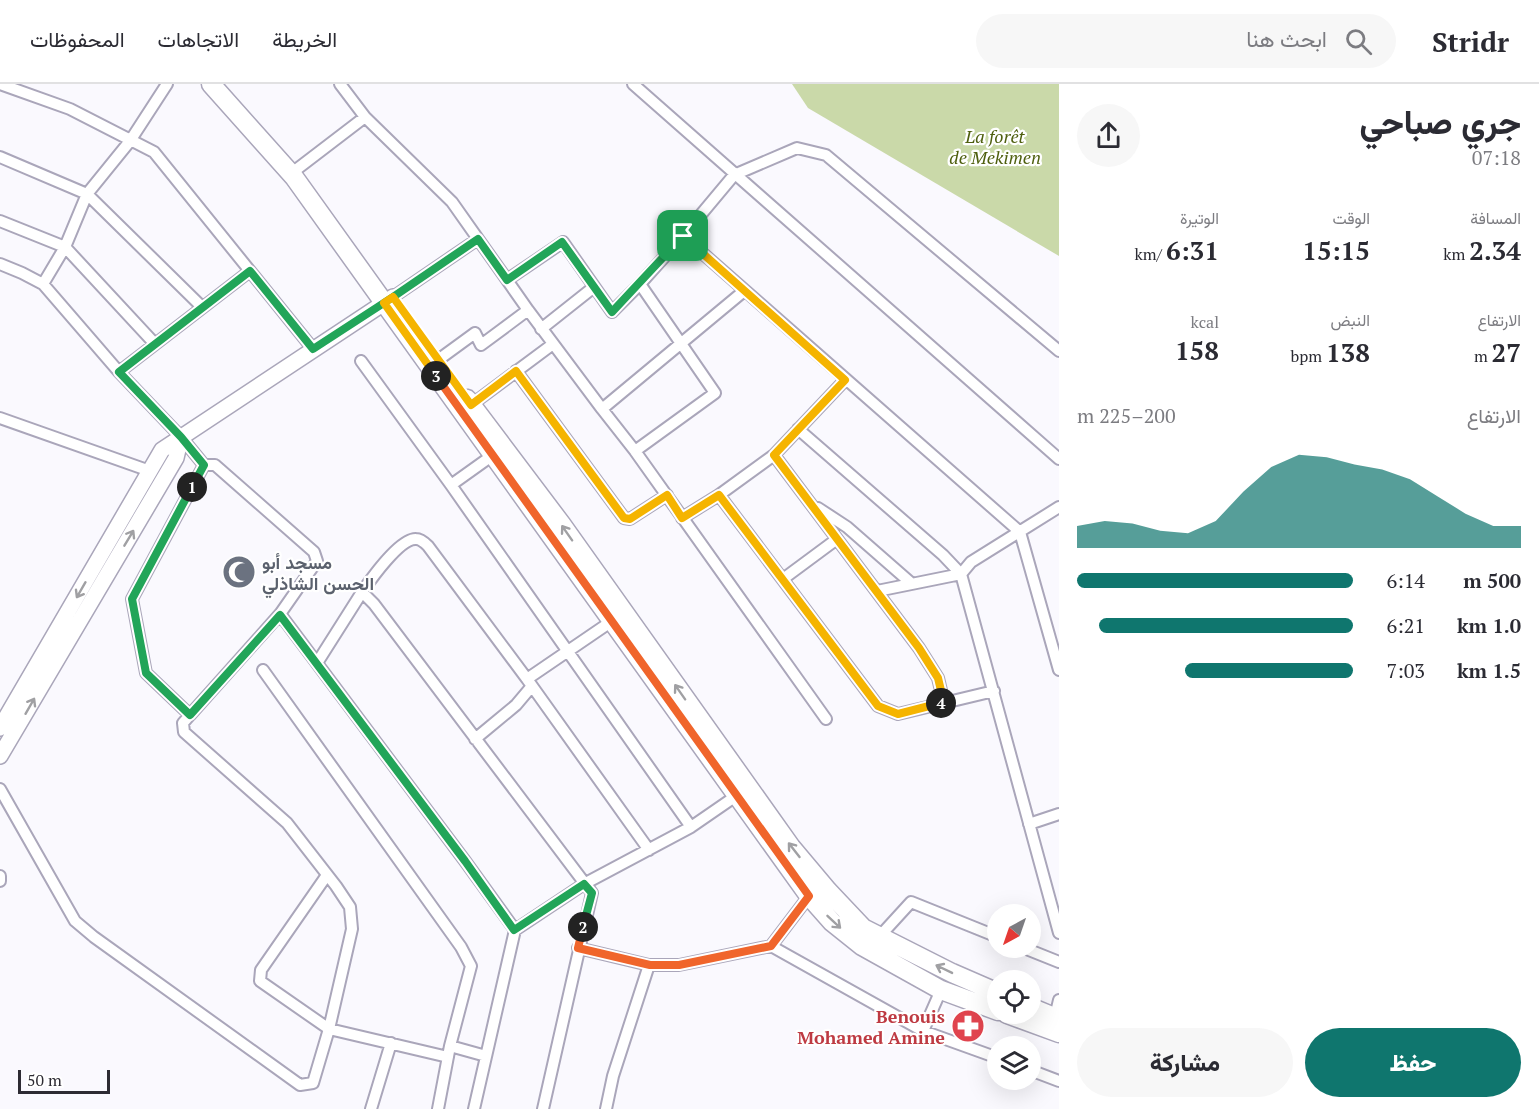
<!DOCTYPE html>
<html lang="ar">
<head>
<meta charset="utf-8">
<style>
	body { margin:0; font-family:"PT Serif",Vazirmatn,serif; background:#f7f7f7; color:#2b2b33; direction:rtl; height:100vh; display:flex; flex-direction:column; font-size:22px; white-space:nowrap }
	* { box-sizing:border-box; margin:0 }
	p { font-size:20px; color:#7c7c81 }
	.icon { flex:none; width:33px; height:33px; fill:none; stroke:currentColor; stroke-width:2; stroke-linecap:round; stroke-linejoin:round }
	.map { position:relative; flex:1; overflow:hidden; direction:ltr }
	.side { display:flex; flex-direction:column; background:#fff; width:480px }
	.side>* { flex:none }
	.needle { width:39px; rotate:220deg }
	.tools { position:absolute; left:987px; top:820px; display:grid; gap:12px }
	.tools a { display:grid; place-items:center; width:54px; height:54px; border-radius:50%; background:#fff; box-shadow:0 6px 24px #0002; font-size:30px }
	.scale { position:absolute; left:18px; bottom:15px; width:92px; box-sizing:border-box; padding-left:6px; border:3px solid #2d2b33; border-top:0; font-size:16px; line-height:21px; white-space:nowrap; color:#2d2b33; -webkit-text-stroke:4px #fff; paint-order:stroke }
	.pin { position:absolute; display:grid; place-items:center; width:51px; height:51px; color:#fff; margin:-26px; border-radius:12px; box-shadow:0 3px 9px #0006 }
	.km { position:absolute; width:30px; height:30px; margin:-15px; border-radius:50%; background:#222; color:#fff; font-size:16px; line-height:30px; text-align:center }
	.round { display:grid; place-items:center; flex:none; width:63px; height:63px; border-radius:32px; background:#f7f7f7 }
	.headline { display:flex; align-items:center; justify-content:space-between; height:102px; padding:0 18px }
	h1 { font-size:33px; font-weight:800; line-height:45px }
	.metrics { display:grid; grid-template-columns:repeat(3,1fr); gap:9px; height:102px; padding:6px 18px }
	.metrics div { display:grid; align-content:center }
	.metrics b { font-size:26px; font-weight:800 }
	.metrics small { font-size:16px; font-weight:400 }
	.metrics p { font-size:16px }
	.chart { height:168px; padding:12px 18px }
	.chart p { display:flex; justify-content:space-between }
	.chart svg { width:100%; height:108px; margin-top:6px; fill:#0f766e; opacity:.7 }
	.primary-button { display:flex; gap:12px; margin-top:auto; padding:12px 18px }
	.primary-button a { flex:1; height:69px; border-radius:36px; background:#0f766e; color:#fff; font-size:24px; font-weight:800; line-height:69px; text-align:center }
	.primary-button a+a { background:#f7f7f7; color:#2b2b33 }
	ul { padding:0 18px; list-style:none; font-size:20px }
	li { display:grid; grid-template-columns:96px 72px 1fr; align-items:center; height:45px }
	li i { height:15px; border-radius:8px; background:#0f766e }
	header { display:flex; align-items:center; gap:36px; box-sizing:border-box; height:84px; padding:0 30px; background:#fff; border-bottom:2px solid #e1e1e2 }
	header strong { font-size:28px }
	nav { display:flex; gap:33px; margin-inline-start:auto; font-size:21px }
	.search { width:420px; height:54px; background:#f7f7f7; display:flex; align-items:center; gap:15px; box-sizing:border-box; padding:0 21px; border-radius:33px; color:#7c7c81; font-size:22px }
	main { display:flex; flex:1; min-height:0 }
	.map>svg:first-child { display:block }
	.green { fill:#cad9a9 }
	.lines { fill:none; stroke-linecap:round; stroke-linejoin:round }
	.minor-casing { stroke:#aaa6ba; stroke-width:14 }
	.secondary-casing { stroke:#aaa6ba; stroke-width:18 }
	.primary-casing { stroke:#aaa6ba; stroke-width:21 }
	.minor { stroke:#fff; stroke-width:10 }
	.secondary { stroke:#fff; stroke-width:15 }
	.primary { stroke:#fff; stroke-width:18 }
	.oneway { stroke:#a0a0a3 }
	.split-1-casing { stroke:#fff; stroke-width:12 }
	.split-2-casing { stroke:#fff; stroke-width:12 }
	.split-3-casing { stroke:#fff; stroke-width:12 }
	.split-4-casing { stroke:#fff; stroke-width:12 }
	.split-5-casing { stroke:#fff; stroke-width:12 }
	.split-1 { stroke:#22a559; stroke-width:8 }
	.split-2 { stroke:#22a559; stroke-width:8 }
	.split-3 { stroke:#f0652b; stroke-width:8 }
	.split-4 { stroke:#f5b400; stroke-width:8 }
	.split-5 { stroke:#f5b400; stroke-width:8 }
	.labels { text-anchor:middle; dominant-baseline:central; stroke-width:4.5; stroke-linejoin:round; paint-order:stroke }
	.park-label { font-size:18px; font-style:italic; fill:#4e5f0e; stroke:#fff }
	.worship-label { font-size:18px; font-weight:bold; fill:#5b616d; stroke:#fff; text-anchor:start }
	.health-label { font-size:18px; font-weight:bold; fill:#be3a42; stroke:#fff; text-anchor:end }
</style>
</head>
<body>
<header>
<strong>Stridr</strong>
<div class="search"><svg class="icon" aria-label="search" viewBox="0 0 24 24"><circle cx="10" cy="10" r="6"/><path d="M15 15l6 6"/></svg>ابحث هنا</div>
<nav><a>الخريطة</a><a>الاتجاهات</a><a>المحفوظات</a></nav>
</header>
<main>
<section class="side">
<div class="headline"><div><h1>جري صباحي</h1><p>07:18</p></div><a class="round"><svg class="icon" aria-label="share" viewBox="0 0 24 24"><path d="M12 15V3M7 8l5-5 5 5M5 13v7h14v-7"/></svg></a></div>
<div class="metrics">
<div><p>المسافة</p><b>2.34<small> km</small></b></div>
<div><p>الوقت</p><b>15:15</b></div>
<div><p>الوتيرة</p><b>6:31<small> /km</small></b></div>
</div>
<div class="metrics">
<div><p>الارتفاع</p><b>27<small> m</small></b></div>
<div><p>النبض</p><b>138<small> bpm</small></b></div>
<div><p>kcal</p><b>158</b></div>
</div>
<div class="chart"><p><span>الارتفاع</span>200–225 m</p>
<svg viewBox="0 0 160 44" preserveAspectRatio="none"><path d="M0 44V35L10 33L20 34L30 37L40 38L50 33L60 21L70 11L80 6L90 7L100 10L110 12L120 16L130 23L140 30L150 35L160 35V44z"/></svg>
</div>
<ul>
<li><b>500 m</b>6:14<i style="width:100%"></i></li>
<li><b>1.0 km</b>6:21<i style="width:92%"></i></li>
<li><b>1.5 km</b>7:03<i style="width:61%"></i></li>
</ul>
<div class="primary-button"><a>حفظ</a><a>مشاركة</a></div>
</section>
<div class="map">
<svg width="1059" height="1025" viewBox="0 0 1059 1025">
	<rect width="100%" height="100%" fill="#faf9fe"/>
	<path class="green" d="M792,0h267v172l-251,-148z"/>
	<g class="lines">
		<g class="minor-casing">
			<path id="minor" d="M0,0l70,25 84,43 159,197
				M340,0l25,33 87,85 55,78
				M633,0l426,375
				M0,73l87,37 115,113
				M297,85l68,-52
				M0,137l65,26 90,97
				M683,152l337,296 39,138
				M0,180l22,9 21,11 76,88 62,65 23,28
				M43,200l22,-37 22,-53 43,-53 37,-57
				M640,200l43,-48 51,-61 63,-27 29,7 233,196
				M393,213l85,-58
				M528,226l74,99 142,-118
				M541,245l53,-42
				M438,276l37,-27 6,12 47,-35 -21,-30 56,-38 49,70 28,-28 75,109 -80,58 -33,-42
				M361,277l90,124 240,342
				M516,287l108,147 6,1 37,-24
				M119,288l131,-101
				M845,296l-71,75 -55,40 159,211 20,8 96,-23
				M471,321l82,-61
				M0,334l150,53
				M798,345l145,126 18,19 -84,17
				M635,367l191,268
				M774,371l145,193 19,30 6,25
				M204,381h11l99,87 3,9 -37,53 -90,101 -44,-42 -14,-74z
				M451,401l42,-30
				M1059,423l-88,55 -10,12 98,359
				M818,424l29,19 64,56
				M682,434l37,-23
				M783,495l54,-40
				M362,508c9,-13 38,-54 54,-53 5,0 9,4 12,7l99,133
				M280,530l185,247 50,69
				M612,537l-85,58 122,171
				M317,579l45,-71 12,12 218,289 -49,216
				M263,586l198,277 10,19 -21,80 -12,63
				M475,655l41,-34 16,-19
				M0,705l75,132 19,16 206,148 13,-2 16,-54 23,-100 -2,-22 -14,-21 -49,-63 -103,-91 -1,-9 7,-8
				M1029,740l30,-10
				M327,791l-66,95 -1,11 69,48 119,28
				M0,792v5
				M879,853l32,-35 87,35
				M771,862l38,-50
				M578,864l71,17h30l92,-19 152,85 75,27
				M1024,864l35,14
				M1055,933l4,-17
				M923,947l18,-41
				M450,962l36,10
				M1030,986l29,11
				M371,1025l20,-66
				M474,1025l41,-179 69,-46 107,-57 45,-31
				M606,1025l7,-33 36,-111"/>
		</g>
		<g class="secondary-casing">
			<path id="secondary" d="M0,644l162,-278 231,-153
				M0,672l176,-298 5,-21"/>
		</g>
		<g class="primary-casing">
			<path id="primary" d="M211,0l83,93 515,719 23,26 30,24 79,44 57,21
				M467,315l95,126 229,322 37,44 35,37 89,45 46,20
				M1030,923l29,12
				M1007,930l52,19"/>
		</g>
		<use href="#minor" class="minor"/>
		<use href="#secondary" class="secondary"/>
		<use href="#primary" class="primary"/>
	</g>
	<defs><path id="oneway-shaft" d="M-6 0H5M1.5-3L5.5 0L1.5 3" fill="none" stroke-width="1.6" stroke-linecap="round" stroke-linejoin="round" transform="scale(1.5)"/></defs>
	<g class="oneway">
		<use href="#oneway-shaft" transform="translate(567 449) rotate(-125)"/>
		<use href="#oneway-shaft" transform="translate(129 454) rotate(-59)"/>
		<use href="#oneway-shaft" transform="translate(81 506) rotate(120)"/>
		<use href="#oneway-shaft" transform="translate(680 608) rotate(-125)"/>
		<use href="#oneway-shaft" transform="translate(30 622) rotate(-60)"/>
		<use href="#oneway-shaft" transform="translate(794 766) rotate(-128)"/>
		<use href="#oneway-shaft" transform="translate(834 838) rotate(43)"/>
		<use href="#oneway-shaft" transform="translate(944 885) rotate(-154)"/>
	</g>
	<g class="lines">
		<g class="split-1-casing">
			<path id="split-1" d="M192,403l12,-22 -23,-28 -62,-65 131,-101 63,78 80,-52 85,-58 29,41 55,-38 50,70 71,-76"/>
		</g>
		<g class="split-2-casing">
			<path id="split-2" d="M192,403l-60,112 14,74 44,42 90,-100 185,246 49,69 70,-46 8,9 -9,34"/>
		</g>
		<g class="split-3-casing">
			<path id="split-3" d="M436,292l373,520 -38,50 -92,19h-29l-72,-17 5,-21"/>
		</g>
		<g class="split-4-casing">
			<path id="split-4" d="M436,292l-52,-73 9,-6 78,108 45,-34 108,147 6,1 37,-24 15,23 37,-23 159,211 20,8 43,-11"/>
		</g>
		<g class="split-5-casing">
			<path id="split-5" d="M683,152l162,144 -71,75 145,193 19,30 6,25h-3"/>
		</g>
		<use href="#split-1" class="split-1"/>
		<use href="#split-2" class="split-2"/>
		<use href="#split-3" class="split-3"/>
		<use href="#split-4" class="split-4"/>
		<use href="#split-5" class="split-5"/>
	</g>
	<defs>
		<g id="mosque-disc" transform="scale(1.725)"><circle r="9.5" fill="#6b7280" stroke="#fff"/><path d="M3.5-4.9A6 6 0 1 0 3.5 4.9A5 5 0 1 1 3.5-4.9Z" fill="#fff"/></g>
		<g id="pharmacy-disc" transform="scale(1.725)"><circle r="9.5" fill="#e0444e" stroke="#fff"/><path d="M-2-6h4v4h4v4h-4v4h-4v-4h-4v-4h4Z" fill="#fff"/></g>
	</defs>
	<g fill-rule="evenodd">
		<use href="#mosque-disc" x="239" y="488"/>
		<use href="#pharmacy-disc" x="968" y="942"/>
	</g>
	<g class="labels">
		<g class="park-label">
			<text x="995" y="52">La forêt<tspan x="995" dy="21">de Mekimen</tspan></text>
		</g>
		<g class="worship-label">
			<text x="262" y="478">مسجد أبو<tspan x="262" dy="21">الحسن الشاذلي</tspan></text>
		</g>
		<g class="health-label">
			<text x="945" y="932">Benouis<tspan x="945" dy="21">Mohamed Amine</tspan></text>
		</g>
	</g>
</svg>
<div class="tools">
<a><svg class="needle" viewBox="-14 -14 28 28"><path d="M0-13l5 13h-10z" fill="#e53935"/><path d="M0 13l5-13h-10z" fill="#7c7c81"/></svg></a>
<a><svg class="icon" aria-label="locate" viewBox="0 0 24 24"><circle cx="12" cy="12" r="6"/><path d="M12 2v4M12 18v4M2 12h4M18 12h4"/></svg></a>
<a><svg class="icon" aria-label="layers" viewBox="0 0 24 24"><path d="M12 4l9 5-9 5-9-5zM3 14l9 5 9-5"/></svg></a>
</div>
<div class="scale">50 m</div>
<div class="pin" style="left:683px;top:152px;background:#1e9e55"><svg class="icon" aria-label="arrive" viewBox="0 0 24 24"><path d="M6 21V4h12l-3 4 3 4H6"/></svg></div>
<b class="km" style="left:192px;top:403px">1</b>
<b class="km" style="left:583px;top:843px">2</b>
<b class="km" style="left:436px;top:292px">3</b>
<b class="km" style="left:941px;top:619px">4</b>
</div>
</main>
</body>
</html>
